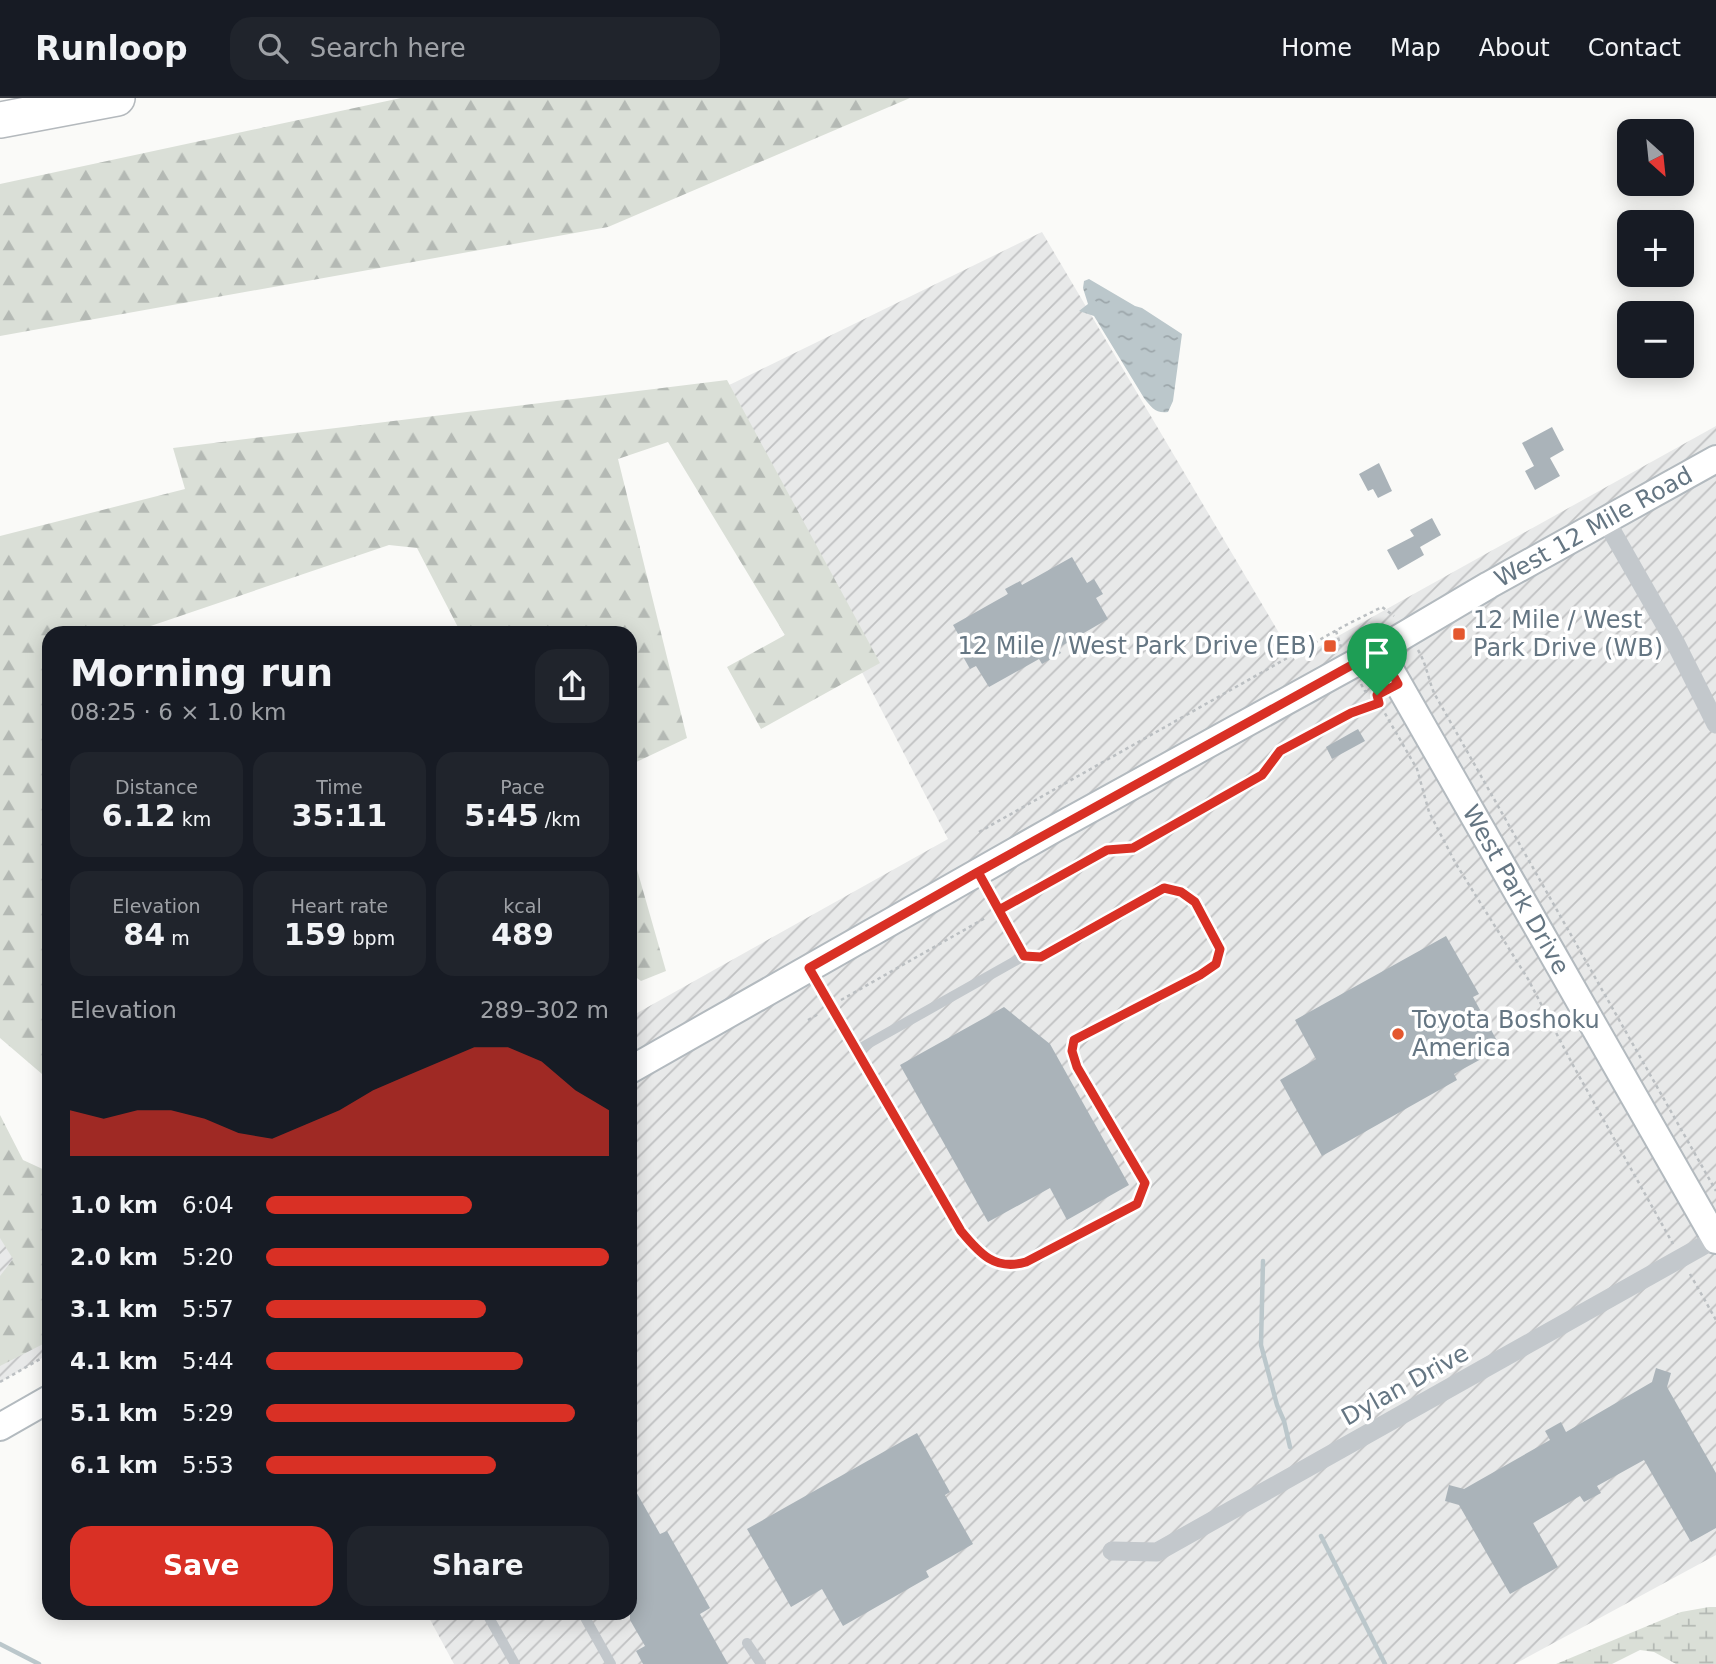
<!DOCTYPE html>
<html lang="en">
<head>
<meta charset="utf-8">
<style>
	body { margin:0; font-family:"DejaVu Sans",sans-serif; background:#20242c; color:#f1f3f6; height:100vh; display:flex; flex-direction:column; font-size:26px; white-space:nowrap }
	* { box-sizing:border-box; margin:0 }
	p { font-size:23px; color:#9ea1a6 }
	.icon { flex:none; width:38px; height:38px; fill:none; stroke:currentColor; stroke-width:2; stroke-linecap:round; stroke-linejoin:round }
	.map { position:relative; flex:1; overflow:hidden }
	.drawer { position:absolute; left:42px; top:528px; width:595px; height:994px; display:flex; flex-direction:column; background:#171b24; border-radius:21px; box-shadow:0 4px 18px #0003 }
	.drawer>* { flex:none }
	.needle { width:46px; rotate:153deg }
	.fabs { position:absolute; left:1617px; top:21px; display:grid; gap:14px }
	.fabs a { display:grid; place-items:center; width:77px; height:77px; border-radius:14px; background:#171b24; box-shadow:0 4px 18px #0003; font-size:35px }
	.pin { position:absolute; display:grid; place-items:center; width:60px; height:60px; color:#fff; margin:-72px -30px; border-radius:50% 50% 50% 0; rotate:-45deg; box-shadow:0 0 7px #0007 }
	.pin .icon { rotate:45deg }
	.round { display:grid; place-items:center; flex:none; width:74px; height:74px; border-radius:21px; background:#20242c }
	.headline { display:flex; align-items:center; justify-content:space-between; height:119px; padding:0 28px }
	h1 { font-size:38px; font-weight:600; line-height:52px }
	.metrics { display:grid; grid-template-columns:repeat(3,1fr); gap:10px; height:119px; padding:7px 28px }
	.metrics div { display:grid; align-content:center; border-radius:18px; background:#20242c; text-align:center }
	.metrics b { font-size:30px; font-weight:600 }
	.metrics small { font-size:19px; font-weight:400 }
	.metrics p { font-size:19px }
	.chart { height:196px; padding:14px 28px }
	.chart p { display:flex; justify-content:space-between }
	.chart svg { width:100%; height:126px; margin-top:7px; fill:#d93025; opacity:.7 }
	.action { display:flex; gap:14px; margin-top:auto; padding:14px 28px }
	.action a { flex:1; height:80px; border-radius:21px; background:#d93025; color:#fff; font-size:28px; font-weight:600; line-height:80px; text-align:center }
	.action a+a { background:#20242c; color:#f1f3f6 }
	ul { padding:0 28px; list-style:none; font-size:23px }
	li { display:grid; grid-template-columns:112px 84px 1fr; align-items:center; height:52px }
	li i { height:18px; border-radius:9px; background:#d93025 }
	header { display:flex; align-items:center; gap:42px; box-sizing:border-box; height:98px; padding:0 35px; background:#171b24; border-bottom:2px solid #363941 }
	header strong { font-size:33px }
	nav { display:flex; gap:38px; margin-inline-start:auto; font-size:24px }
	.search { width:490px; height:63px; background:#20242c; display:flex; align-items:center; gap:18px; box-sizing:border-box; padding:0 24px; border-radius:21px; color:#9ea1a6; font-size:26px }
	.map>svg:first-child { display:block }
	.industrial { fill:url(#industrial-furrows) }
	.forest { fill:url(#forest-firs) }
	.wetland { fill:url(#wetland-marsh) }
	.water { fill:url(#water-ripples) }
	.lines { fill:none; stroke-linecap:round; stroke-linejoin:round }
	.stream { stroke:#bbc7cb; stroke-width:4.5 }
	.building { fill:#aab3b9 }
	.secondary-casing { stroke:#b3babf; stroke-width:30 }
	.highway-casing { stroke:#b4b9bd; stroke-width:38 }
	.path { stroke:#bbbfc2; stroke-width:2.5; stroke-dasharray:3.5 3.5; stroke-linecap:butt }
	.lane { stroke:#c3c8cc; stroke-width:10 }
	.street { stroke:#c3c8cc; stroke-width:19 }
	.secondary { stroke:#fff; stroke-width:26 }
	.highway { stroke:#fff; stroke-width:35 }
	.route-casing { stroke:#fff; stroke-width:14 }
	.route { stroke:#d93025; stroke-width:9 }
	.poi-dot { fill:#e4572e; stroke:#fff; stroke-width:2.5 }
	.labels { text-anchor:middle; dominant-baseline:central; stroke-width:7; stroke-linejoin:round; paint-order:stroke }
	.street-label { font-size:24px; fill:#657683; stroke:#fff }
	.poi-label { font-size:24px; fill:#657683; stroke:#fff; text-anchor:start }
</style>
</head>
<body>
<header>
<strong>Runloop</strong>
<div class="search"><svg class="icon" aria-label="search" viewBox="0 0 24 24"><circle cx="10" cy="10" r="6"/><path d="M15 15l6 6"/></svg>Search here</div>
<nav><a>Home</a><a>Map</a><a>About</a><a>Contact</a></nav>
</header>
<div class="map">
<svg width="1716" height="1566" viewBox="0 0 1716 1566">
	<defs>
		<pattern id="industrial-furrows" width="10" height="10" patternUnits="userSpaceOnUse" patternTransform="scale(1.75)"><rect width="10" height="10" fill="#e8e9e9"/><path d="M-1 1l2-2M0 10L10 0M9 11l2-2" fill="none" stroke="#c0c1c2"/></pattern>
		<pattern id="forest-firs" width="22" height="20" patternUnits="userSpaceOnUse" patternTransform="scale(1.75)"><rect width="22" height="20" fill="#dadfd7"/><path d="M5 1l3.5 6h-7zM16 11l3.5 6h-7z" fill="#b4b9b4"/></pattern>
		<pattern id="wetland-marsh" width="20" height="14" patternUnits="userSpaceOnUse" patternTransform="scale(1.75)"><rect width="20" height="14" fill="#dadfd7"/><path d="M1 5h8M5 5V1M11 12h8M15 12V8" fill="none" stroke="#b4b9b4"/></pattern>
		<pattern id="water-ripples" width="26" height="14" patternUnits="userSpaceOnUse" patternTransform="scale(1.75)"><rect width="26" height="14" fill="#bbc7cb"/><path d="M2 4q2-2 4 0t4 0M15 11q2-2 4 0t4 0" fill="none" stroke="#9ca6aa"/></pattern>
	</defs>
	<rect width="100%" height="100%" fill="#fafaf8"/>
	<path class="industrial" d="M1042,134l253,428 421,-234v1129l-201,109h-1061l-27,-50h203v-597l318,-178 -231,-448z
		M0,1135l49,90v31l-49,28z"/>
	<path class="forest" d="M401,0h509l-302,129 -608,109v-152z
		M727,282l153,283 -119,66 -34,-62 58,-32 -117,-193 -50,17 69,279 -57,27v-131l-169,-1 -44,-85 -28,-3 -259,88 -81,1v446l-49,-42v-502l185,-47 -12,-41z
		M630,747l36,126 -25,10 -11,-8z
		M0,1017l23,45 26,12v169l-49,25v-90l13,-17 -13,-21z"/>
	<path class="wetland" d="M1709,1509h7v57h-40l-22,-12 -14,-2 -28,14h-56l125,-52z"/>
	<path class="water" d="M1089,181l46,27 7,2 40,26 -9,67 -5,11c-12,2 -17,-5 -24,-14l-50,-82 -15,-5 9,-7 -5,-16 1,-7z"/>
	<g class="lines">
		<path class="stream" d="M1263,1163l-2,84 16,60 7,16 6,26
			M1321,1438l64,128
			M0,1546l39,20"/>
	</g>
	<path class="building" d="M1552,329l12,23 -14,8 10,18 -25,14 -10,-19 9,-5 -12,-23z
		M1379,365l13,28 -14,7 -5,-9 -5,2 -9,-17z
		M1432,420l9,17 -21,12 4,8 -26,15 -11,-20 27,-14 -4,-6z
		M1072,459l15,26 7,-4 9,15 -7,4 12,21 -50,29 3,5 -19,11 -3,-5 -50,28 -13,-21 -6,3 -9,-16 6,-3 -14,-25 55,-31 -3,-5 15,-8 2,4z
		M1358,631l7,12 -33,18 -6,-12z
		M1446,838l33,58 -6,3 28,51 -47,26 3,6 -135,76 -42,-76 36,-21 -21,-39z
		M1004,909l46,37 79,141 -62,35 -17,-32 -62,34 -88,-157z
		M1656,1270l15,5 -4,14 49,86v55l-25,14 -47,-82 -47,26 4,7 -17,9 -4,-6 -47,27 25,44 -48,27 -51,-89 -14,-4 4,-16 15,4 86,-49 -5,-9 16,-9 5,10 86,-50z
		M917,1335l33,59 -5,3 28,49 -47,27 3,6 -86,49 -21,-37 -31,18 -44,-78z
		M630,1383l30,53 7,-3 43,77 -10,6 28,50h-85l-7,-13 9,-5 -15,-26z"/>
	<g class="lines">
		<g class="secondary-casing">
			<g id="secondary">
				<path id="s1" d="M1379,552l337,590"/>
				<path id="s2" d="M630,972l424,-241 325,-179 110,-65 227,-126"/>
				<path d="M0,1329l49,-28"/>
			</g>
		</g>
		<g class="highway-casing">
			<path id="highway" d="M0,22l117,-22"/>
		</g>
		<path class="path" d="M1336,533l5,16
			M1418,552c8,13 10,28 16,43l282,498
			M1361,586l4,7 12,4
			M1379,596v9l38,66 12,43 27,52 72,115 46,88 99,177
			M979,734l365,-206 38,-19 12,9
			M1008,807l99,-55 26,-3 129,-72 18,-24 71,-38 28,-10
			M841,902l146,-83
			M808,922l12,-7
			M1690,1176l26,46
			M0,1284l49,-28"/>
		<path class="lane" d="M810,870l151,263c19,23 34,40 65,31l111,-58 8,-21 -68,-116 -5,-16 2,-11 126,-65 16,-11 4,-15 -25,-47 -14,-10 -17,-4 -123,69 -17,-1 -46,-84
			M857,952l167,-94
			M487,1516l28,50
			M583,1516l28,50
			M747,1545l14,21"/>
		<path class="street" d="M1606,423l70,123 40,80
			M1112,1453l45,1 558,-313"/>
		<use href="#secondary" class="secondary"/>
		<use href="#highway" class="highway"/>
	</g>
	<g class="lines">
		<g class="route-casing">
			<path id="route" d="M1377,597l2,8 -28,10 -71,38 -18,24 -129,73 -26,2 -108,60 -21,-38 -169,96 152,263c19,23 34,40 65,31l111,-58 8,-21 -68,-116 -5,-16 2,-11 126,-65 16,-11 4,-15 -25,-47 -14,-10 -17,-4 -123,69 -17,-1 -46,-84 401,-222 19,34 -21,11"/>
		</g>
		<use href="#route" class="route"/>
	</g>
	<g class="poi-dot">
		<rect x="1452" y="529" width="14" height="14" rx="3.5"/>
		<rect x="1323" y="541" width="14" height="14" rx="3.5"/>
		<circle cx="1398" cy="936" r="7"/>
	</g>
	<g class="labels">
		<g class="street-label">
			<text stroke="none"><textPath href="#s2" startOffset="1106">West 12 Mile Road</textPath></text>
			<text stroke="none"><textPath href="#s1" startOffset="276">West Park Drive</textPath></text>
			<text transform="translate(1405 1287) rotate(-29)">Dylan Drive</text>
		</g>
		<g class="poi-label">
			<text x="1473" y="522">12 Mile / West<tspan x="1473" dy="28">Park Drive (WB)</tspan></text>
			<text x="1316" y="548" text-anchor="end">12 Mile / West Park Drive (EB)</text>
			<text x="1412" y="922">Toyota Boshoku<tspan x="1412" dy="28">America</tspan></text>
		</g>
	</g>
</svg>
<div class="fabs">
<a><svg class="needle" viewBox="-14 -14 28 28"><path d="M0-13l5 13h-10z" fill="#e53935"/><path d="M0 13l5-13h-10z" fill="#9ea1a6"/></svg></a>
<a>+</a>
<a>−</a>
</div>
<div class="pin" style="left:1377px;top:597px;background:#1e9e55"><svg class="icon" aria-label="arrive" viewBox="0 0 24 24"><path d="M6 21V4h12l-3 4 3 4H6"/></svg></div>
<section class="drawer">
<div class="headline"><div><h1>Morning run</h1><p>08:25 · 6 × 1.0 km</p></div><a class="round"><svg class="icon" aria-label="share" viewBox="0 0 24 24"><path d="M12 15V3M7 8l5-5 5 5M5 13v7h14v-7"/></svg></a></div>
<div class="metrics">
<div><p>Distance</p><b>6.12<small> km</small></b></div>
<div><p>Time</p><b>35:11</b></div>
<div><p>Pace</p><b>5:45<small> /km</small></b></div>
</div>
<div class="metrics">
<div><p>Elevation</p><b>84<small> m</small></b></div>
<div><p>Heart rate</p><b>159<small> bpm</small></b></div>
<div><p>kcal</p><b>489</b></div>
</div>
<div class="chart"><p><span>Elevation</span>289–302 m</p>
<svg viewBox="0 0 160 44" preserveAspectRatio="none"><path d="M0 44V28L10 31L20 28L30 28L40 31L50 36L60 38L70 33L80 28L90 21L100 16L110 11L120 6L130 6L140 11L150 21L160 28V44z"/></svg>
</div>
<ul>
<li><b>1.0 km</b>6:04<i style="width:60%"></i></li>
<li><b>2.0 km</b>5:20<i style="width:100%"></i></li>
<li><b>3.1 km</b>5:57<i style="width:64%"></i></li>
<li><b>4.1 km</b>5:44<i style="width:75%"></i></li>
<li><b>5.1 km</b>5:29<i style="width:90%"></i></li>
<li><b>6.1 km</b>5:53<i style="width:67%"></i></li>
</ul>
<div class="action"><a>Save</a><a>Share</a></div>
</section>
</div>
</body>
</html>
